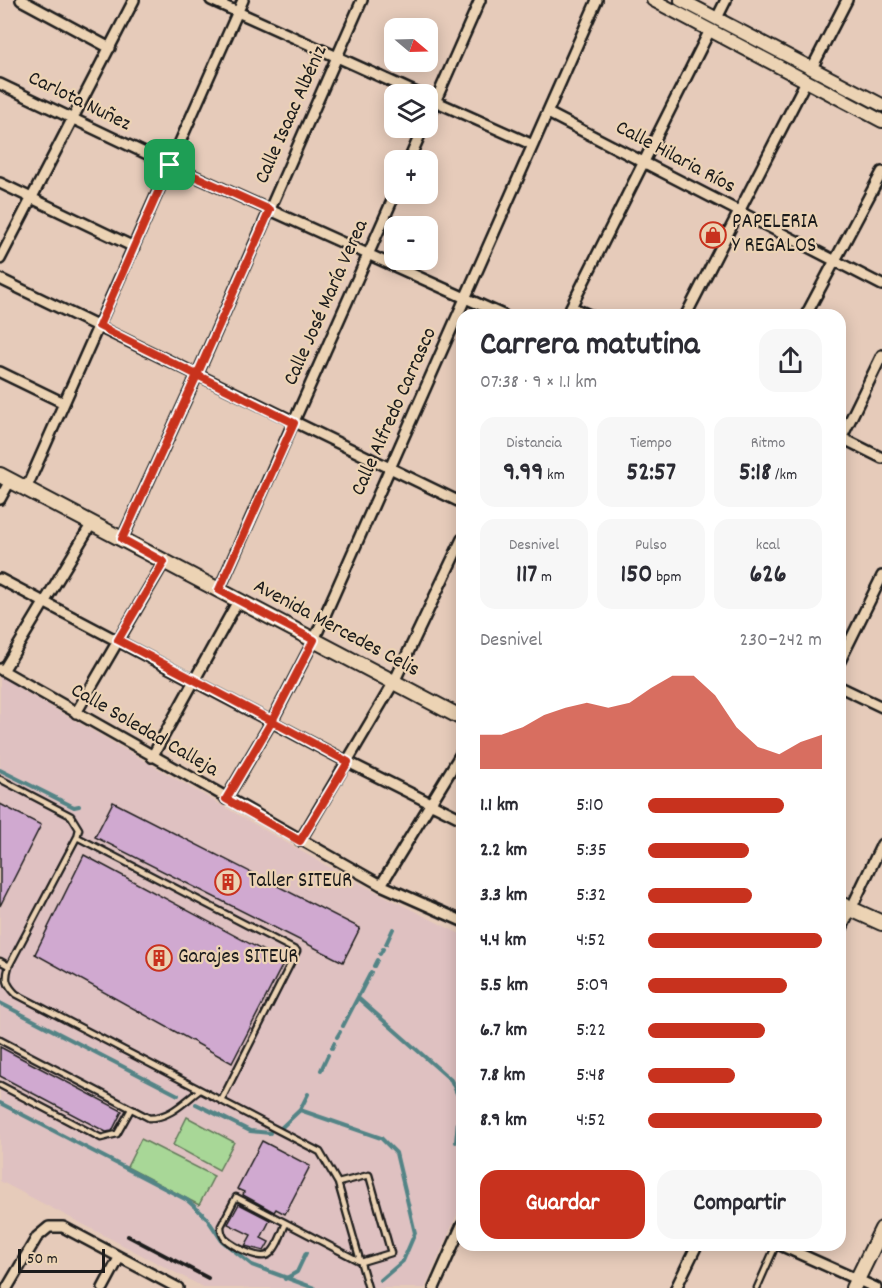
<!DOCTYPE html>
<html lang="es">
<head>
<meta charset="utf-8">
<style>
	body { margin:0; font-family:Dekko,sans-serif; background:#f7f7f7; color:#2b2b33; height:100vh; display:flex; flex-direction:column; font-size:22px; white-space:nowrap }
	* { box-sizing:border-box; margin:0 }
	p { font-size:20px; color:#7c7c81 }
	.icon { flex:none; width:33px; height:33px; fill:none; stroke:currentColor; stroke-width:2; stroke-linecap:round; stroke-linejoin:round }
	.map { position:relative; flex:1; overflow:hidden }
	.sheet { position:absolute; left:456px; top:309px; width:390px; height:942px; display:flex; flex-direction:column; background:#fff; border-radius:18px; box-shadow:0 3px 15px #0003 }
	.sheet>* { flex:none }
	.needle { width:39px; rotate:109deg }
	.controls { position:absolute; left:384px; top:18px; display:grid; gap:12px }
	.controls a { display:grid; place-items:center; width:54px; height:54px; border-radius:12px; background:#fff; box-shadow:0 3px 15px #0003; font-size:30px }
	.scale { position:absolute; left:18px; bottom:15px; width:87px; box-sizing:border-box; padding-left:6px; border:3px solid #1c1c1c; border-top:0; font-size:16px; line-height:21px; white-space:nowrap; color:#1c1c1c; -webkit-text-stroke:4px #ecd3b4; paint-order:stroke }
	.pin { position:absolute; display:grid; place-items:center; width:51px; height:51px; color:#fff; margin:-26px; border-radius:12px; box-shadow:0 3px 9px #0006 }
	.round { display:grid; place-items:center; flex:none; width:63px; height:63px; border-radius:18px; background:#f7f7f7 }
	.head { display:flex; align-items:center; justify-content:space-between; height:102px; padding:0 24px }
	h1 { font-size:33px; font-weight:700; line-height:45px }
	.stats { display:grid; grid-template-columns:repeat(3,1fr); gap:9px; height:102px; padding:6px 24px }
	.stats div { display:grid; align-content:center; border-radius:15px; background:#f7f7f7; text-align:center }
	.stats b { font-size:26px; font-weight:700 }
	.stats small { font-size:16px; font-weight:400 }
	.stats p { font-size:16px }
	.chart { height:168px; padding:12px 24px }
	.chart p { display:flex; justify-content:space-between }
	.chart svg { width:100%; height:108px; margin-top:6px; fill:#c8321e; opacity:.7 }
	.button { display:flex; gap:12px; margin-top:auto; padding:12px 24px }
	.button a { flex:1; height:69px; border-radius:18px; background:#c8321e; color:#fff; font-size:24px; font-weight:700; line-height:69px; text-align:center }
	.button a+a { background:#f7f7f7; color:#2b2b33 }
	ul { padding:0 24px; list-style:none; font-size:20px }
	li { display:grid; grid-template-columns:96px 72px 1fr; align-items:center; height:45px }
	li i { height:15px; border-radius:8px; background:#c8321e }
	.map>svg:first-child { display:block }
	.built { fill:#dfc1c1 }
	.green { fill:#a8d797; stroke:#627a5a; stroke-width:1.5 }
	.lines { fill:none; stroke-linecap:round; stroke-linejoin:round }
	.stream { stroke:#538486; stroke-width:4 }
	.building { fill:#d0a9d0; stroke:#1c1c1c; stroke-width:1.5 }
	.service-casing { stroke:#1c1c1c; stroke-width:9 }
	.minor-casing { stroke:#1c1c1c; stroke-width:14 }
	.tertiary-casing { stroke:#1c1c1c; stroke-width:16 }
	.secondary-casing { stroke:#1c1c1c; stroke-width:18 }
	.service { stroke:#ecd3b4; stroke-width:4.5 }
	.minor { stroke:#ecd3b4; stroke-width:9 }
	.tertiary { stroke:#ecd3b4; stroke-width:12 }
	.secondary { stroke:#ecd3b4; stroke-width:14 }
	.rail { stroke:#1c1c1c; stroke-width:4 }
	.route-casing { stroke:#fff; stroke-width:12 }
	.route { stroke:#c8321e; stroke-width:8 }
	.labels { text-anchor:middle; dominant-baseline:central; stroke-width:4.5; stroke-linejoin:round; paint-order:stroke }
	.street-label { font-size:21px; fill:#1c1c1c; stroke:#ecd3b4 }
	.poi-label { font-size:21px; fill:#1c1c1c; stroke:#ecd3b4; text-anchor:start }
</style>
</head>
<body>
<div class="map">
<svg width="882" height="1288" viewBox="0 0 882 1288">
	<rect width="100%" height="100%" fill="#e6cbba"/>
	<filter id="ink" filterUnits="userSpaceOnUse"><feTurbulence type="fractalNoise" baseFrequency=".0167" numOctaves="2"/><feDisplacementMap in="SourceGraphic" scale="12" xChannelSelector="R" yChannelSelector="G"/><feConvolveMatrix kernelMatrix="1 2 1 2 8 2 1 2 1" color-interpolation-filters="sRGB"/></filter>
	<g filter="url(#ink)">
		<path class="built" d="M0,674l22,16 317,183 123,62v268l-37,85h-220l-205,-107z"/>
		<path class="green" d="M187,1117l47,25 -15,28 -46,-25z
			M141,1139l73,37 -15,29 -72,-38z"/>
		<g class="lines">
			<path class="stream" d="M0,770l74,37 5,-1
				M386,944l7,-15
				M380,954l3,-5
				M374,966l3,-6
				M358,998l93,82 9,20 -4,42
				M0,1003l178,92
				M343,1026l28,-54
				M337,1037l3,-5
				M332,1048l2,-5
				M321,1070l7,-15
				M0,1103l187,97 19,17 16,24 30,24 62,23
				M196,1104l54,27 20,2
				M300,1110l81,28 15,15 19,80 -12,28 -22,19
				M281,1128l19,-18 8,-16
				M285,1279l12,-7 9,-19"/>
		</g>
		<path class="building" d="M113,802l247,126 -17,34 -248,-125z
			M0,804l41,21 -41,81z
			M84,855l200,107 -52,101 -197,-109z
			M0,1047l122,64 -10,20 -6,1 -106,-56z
			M262,1141l48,25 -25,48 -9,-5 -2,3 -31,-17 1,-3 -7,-3z
			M239,1204l31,16 -9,18 8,4 -5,9 -19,-5 6,-11 -23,-11z"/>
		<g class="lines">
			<g class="service-casing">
				<path id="service" d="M0,779l71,37 8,13 -2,8 -68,129c-4,13 -3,18 7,28l304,158 18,31 30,105
					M77,837l220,114 -76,150
					M0,961l9,5
					M0,1040l149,78c21,0 35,-16 51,-28
					M0,1085l101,53 16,-4 14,-25
					M286,1223c-4,9 -9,27 -18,32 -10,5 -35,-9 -43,-16 -3,-4 -4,-8 -4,-13l15,-29 125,65 30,-9 -22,-78 -31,8
					M757,1288l19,-43"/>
			</g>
			<g class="minor-casing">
				<path id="minor" d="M21,0l89,48
					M211,0l208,94
					M717,18l9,-18
					M812,68l35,-68
					M0,84l170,81 333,150
					M428,98l105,47
					M548,113l334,172
					M428,118l52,-118
					M409,160l14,-32
					M0,183l134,64
					M0,259l134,-259
					M0,279l462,224
					M571,307l18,8
					M567,315l143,-285
					M686,315l120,-234
					M806,315l76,-143
					M0,372l64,31
					M840,437l42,21
					M840,441l42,-86
					M26,489l217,-489
					M0,499l10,-18
					M122,539l75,-164 165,-375
					M0,579l348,183 114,57
					M219,590l176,-396
					M840,661l42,-85
					M0,669l381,216 81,36
					M3,671l89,-148
					M840,687l42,20
					M76,713l88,-151
					M152,757l86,-156
					M226,799l46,-78 42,-81 283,-640
					M300,841l94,-159 68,-143
					M381,885l81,-133
					M840,932l42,-88
					M780,1245l96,43
					M7,1288l30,-51 12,-10h14l115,61
					M103,1288l16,-30
					M434,1288l28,-63
					M676,1288l21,-43"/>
			</g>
			<g class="tertiary-casing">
				<path id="tertiary" d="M653,0l229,121
					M681,0l201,105"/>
			</g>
			<g class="secondary-casing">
				<path id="secondary" d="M0,475l462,243
					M840,904l42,19
					M853,1288l29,-59"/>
			</g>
			<use href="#service" class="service"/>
			<use href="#minor" class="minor"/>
			<use href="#tertiary" class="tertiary"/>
			<use href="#secondary" class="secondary"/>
			<path class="rail" d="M128,1236l80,42"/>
		</g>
	</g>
	<g class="lines" filter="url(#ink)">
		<g class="route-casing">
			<path id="route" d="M170,165l-71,161 98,49 -75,164 42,23 -46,78c77,40 154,81 230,122l-48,79 -74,-42 46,-78 42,-81 -95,-50 75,-167 -97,-48 73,-165 -100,-45"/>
		</g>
		<use href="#route" class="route"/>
	</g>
	<defs>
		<g id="shop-ring" transform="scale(1.35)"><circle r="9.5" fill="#ecd3b4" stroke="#c8321e" stroke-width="1.5"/><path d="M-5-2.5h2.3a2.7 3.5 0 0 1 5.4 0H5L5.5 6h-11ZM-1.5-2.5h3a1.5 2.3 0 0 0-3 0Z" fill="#c8321e"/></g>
		<g id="building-ring" transform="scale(1.35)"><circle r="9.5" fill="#ecd3b4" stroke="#c8321e" stroke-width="1.5"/><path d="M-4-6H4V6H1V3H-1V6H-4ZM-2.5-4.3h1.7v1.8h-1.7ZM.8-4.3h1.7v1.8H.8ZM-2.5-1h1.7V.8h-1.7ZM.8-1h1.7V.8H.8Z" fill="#c8321e"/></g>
	</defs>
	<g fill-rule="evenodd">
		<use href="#shop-ring" x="713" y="235"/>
		<use href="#building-ring" x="228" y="882"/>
		<use href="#building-ring" x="159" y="958"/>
	</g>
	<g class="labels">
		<g class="street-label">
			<text transform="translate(79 102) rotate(26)">Carlota Nuñez</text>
			<text transform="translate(292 115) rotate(-66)">Calle Isaac Albéniz</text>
			<text transform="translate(675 158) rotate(28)">Calle Hilaria Ríos</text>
			<text transform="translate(327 303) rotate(-66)">Calle José María Verea</text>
			<text transform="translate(395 412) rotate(-66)">Calle Alfredo Carrasco</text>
			<text transform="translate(336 629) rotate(28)">Avenida Mercedes Celis</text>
			<text transform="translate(144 731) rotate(30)">Calle Soledad Calleja</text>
		</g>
		<g class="poi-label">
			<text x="732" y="223">PAPELERIA<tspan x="732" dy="24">Y REGALOS</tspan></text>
			<text x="248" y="882">Taller SITEUR</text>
			<text x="178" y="958">Garajes SITEUR</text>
		</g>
	</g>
</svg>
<div class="controls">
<a><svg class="needle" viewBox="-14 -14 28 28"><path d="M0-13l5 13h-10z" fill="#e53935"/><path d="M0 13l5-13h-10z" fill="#7c7c81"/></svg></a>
<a><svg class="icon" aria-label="layers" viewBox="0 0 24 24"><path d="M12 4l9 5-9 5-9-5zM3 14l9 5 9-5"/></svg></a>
<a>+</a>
<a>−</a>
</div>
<div class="scale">50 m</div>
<div class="pin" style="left:170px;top:165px;background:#1e9e55"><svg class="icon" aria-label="arrive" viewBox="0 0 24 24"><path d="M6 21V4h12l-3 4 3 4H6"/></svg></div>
<section class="sheet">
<div class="head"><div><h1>Carrera matutina</h1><p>07:38 · 9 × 1.1 km</p></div><a class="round"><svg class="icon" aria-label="share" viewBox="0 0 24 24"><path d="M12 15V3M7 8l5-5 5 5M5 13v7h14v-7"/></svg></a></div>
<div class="stats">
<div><p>Distancia</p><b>9.99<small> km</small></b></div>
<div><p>Tiempo</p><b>52:57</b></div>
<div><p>Ritmo</p><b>5:18<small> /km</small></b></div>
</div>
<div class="stats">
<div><p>Desnivel</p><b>117<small> m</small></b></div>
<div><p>Pulso</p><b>150<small> bpm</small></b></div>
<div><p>kcal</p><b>626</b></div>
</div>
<div class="chart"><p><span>Desnivel</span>230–242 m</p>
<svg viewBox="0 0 160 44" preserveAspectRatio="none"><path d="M0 44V30L10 30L20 27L30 22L40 19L50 17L60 19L70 17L80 11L90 6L100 6L110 14L120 27L130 35L140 38L150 33L160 30V44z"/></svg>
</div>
<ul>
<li><b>1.1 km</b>5:10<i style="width:78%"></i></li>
<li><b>2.2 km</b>5:35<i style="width:58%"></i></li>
<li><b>3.3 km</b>5:32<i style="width:60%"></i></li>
<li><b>4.4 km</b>4:52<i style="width:100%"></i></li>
<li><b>5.5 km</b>5:09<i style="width:80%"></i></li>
<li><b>6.7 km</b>5:22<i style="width:67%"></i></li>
<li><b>7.8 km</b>5:48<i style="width:50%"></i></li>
<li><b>8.9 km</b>4:52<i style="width:100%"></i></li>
</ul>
<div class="button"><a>Guardar</a><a>Compartir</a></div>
</section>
</div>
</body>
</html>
